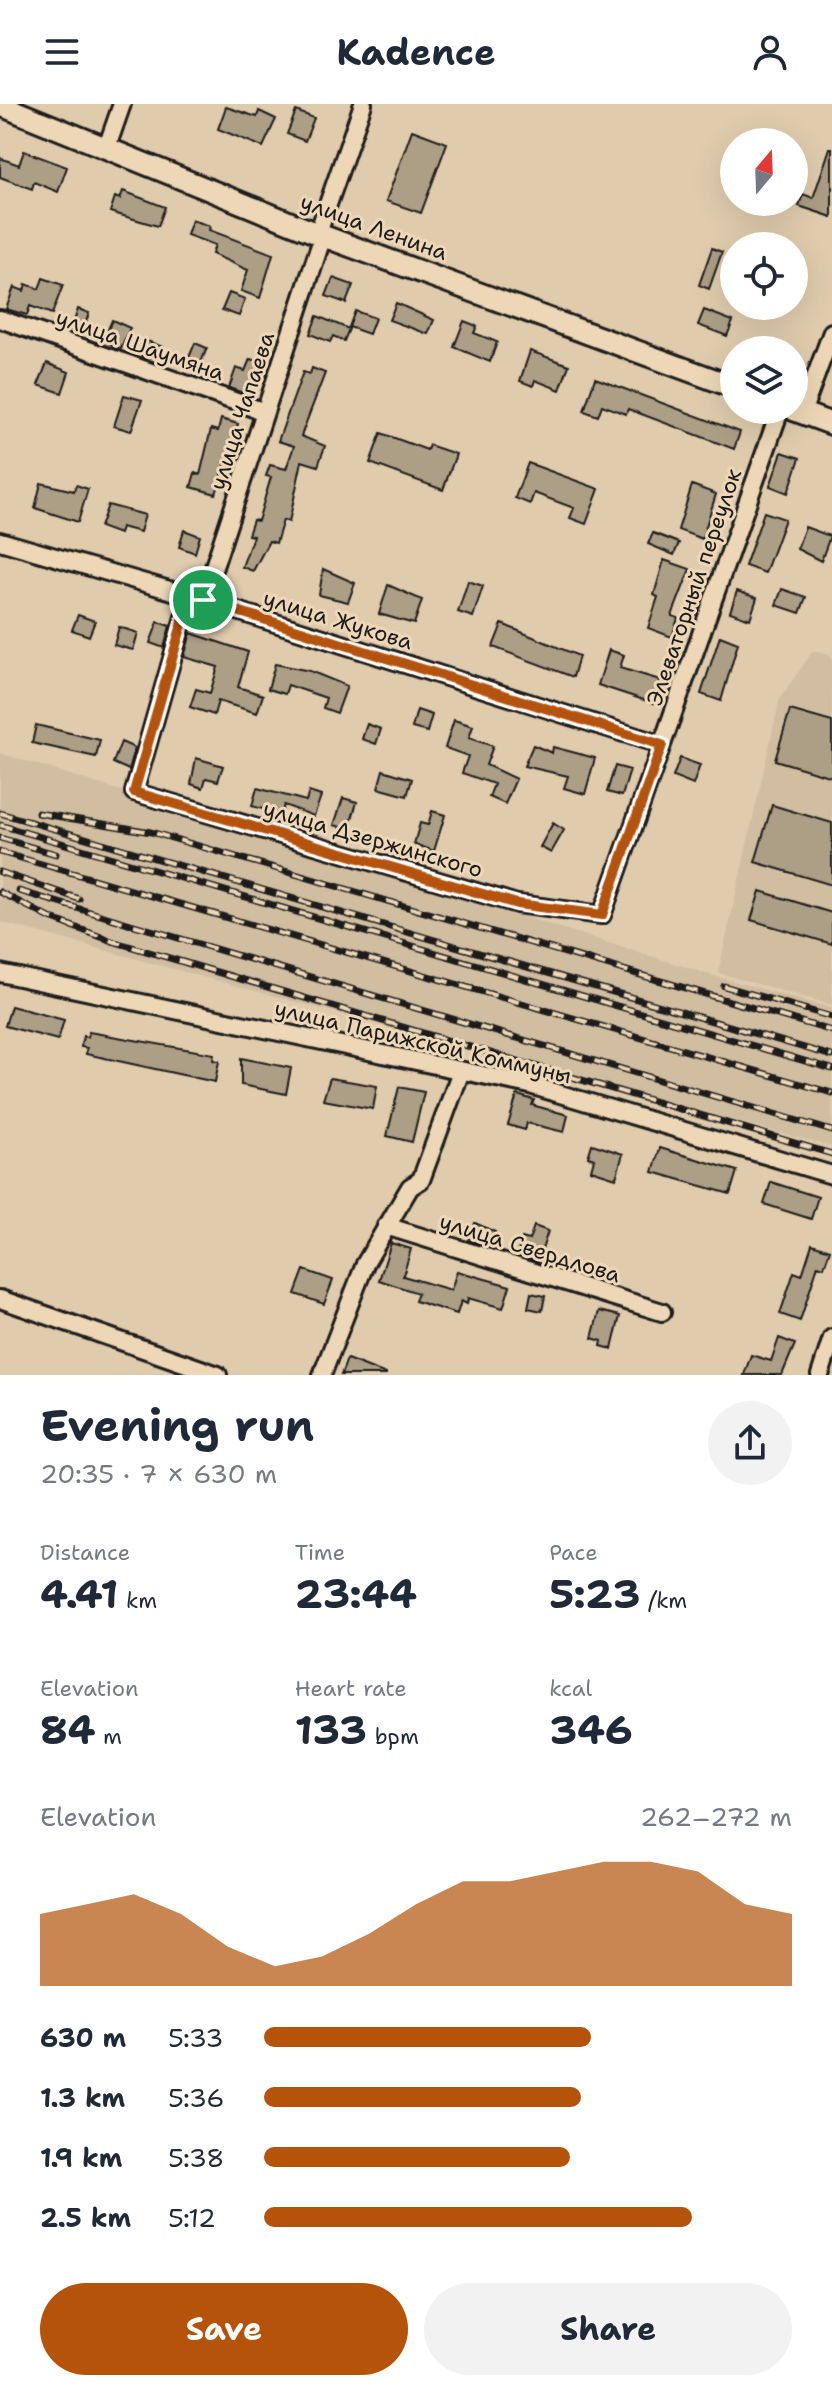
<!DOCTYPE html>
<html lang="en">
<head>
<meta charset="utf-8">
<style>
	body { margin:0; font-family:"Shantell Sans",sans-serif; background:#f2f2f3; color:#1f2937; height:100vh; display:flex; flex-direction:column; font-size:30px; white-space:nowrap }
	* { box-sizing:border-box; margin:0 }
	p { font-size:26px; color:#747a83 }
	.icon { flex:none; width:44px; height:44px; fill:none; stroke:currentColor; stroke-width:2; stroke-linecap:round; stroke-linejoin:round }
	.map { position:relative; height:1271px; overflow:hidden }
	.panel { display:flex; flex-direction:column; background:#fff; flex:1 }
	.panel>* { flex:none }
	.needle { width:52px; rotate:19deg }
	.tools { position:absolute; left:720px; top:24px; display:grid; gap:16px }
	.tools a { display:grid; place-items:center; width:88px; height:88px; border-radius:50%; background:#fff; box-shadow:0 8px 32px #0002; font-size:40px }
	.pin { position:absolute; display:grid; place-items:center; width:68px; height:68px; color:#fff; margin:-34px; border:4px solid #fff; border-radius:50%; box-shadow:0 2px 8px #0007 }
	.round { display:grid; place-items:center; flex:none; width:84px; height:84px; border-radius:42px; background:#f2f2f3 }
	.headline { display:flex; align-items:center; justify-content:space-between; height:136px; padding:0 40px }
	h1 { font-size:44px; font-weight:700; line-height:60px }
	.stats { display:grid; grid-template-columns:repeat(3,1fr); gap:12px; height:136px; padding:8px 40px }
	.stats div { display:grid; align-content:center }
	.stats b { font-size:40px; font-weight:700 }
	.stats small { font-size:22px; font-weight:400 }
	.stats p { font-size:22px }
	.chart { height:224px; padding:16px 40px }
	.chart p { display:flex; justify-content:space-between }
	.chart svg { width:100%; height:144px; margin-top:8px; fill:#b45309; opacity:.7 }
	.action { display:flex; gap:16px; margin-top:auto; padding:16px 40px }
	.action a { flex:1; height:92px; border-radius:48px; background:#b45309; color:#fff; font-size:32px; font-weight:700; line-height:92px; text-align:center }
	.action a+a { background:#f2f2f3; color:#1f2937 }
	ul { padding:0 40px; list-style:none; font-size:26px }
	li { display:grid; grid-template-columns:128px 96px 1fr; align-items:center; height:60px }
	li i { height:20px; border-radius:10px; background:#b45309 }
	header { display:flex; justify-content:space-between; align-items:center; height:104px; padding:0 40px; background:#fff; font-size:36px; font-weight:700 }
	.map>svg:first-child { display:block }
	.built { fill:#d1bea1 }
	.building { fill:#ad9e86; stroke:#1c1c1c; stroke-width:2 }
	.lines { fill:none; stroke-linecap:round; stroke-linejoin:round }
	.minor-casing { stroke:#1c1c1c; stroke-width:22 }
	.major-casing { stroke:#1c1c1c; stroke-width:26 }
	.minor { stroke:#edd7b6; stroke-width:16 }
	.major { stroke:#edd7b6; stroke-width:20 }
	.rail-casing { stroke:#1c1c1c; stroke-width:7 }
	.rail { stroke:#edd7b6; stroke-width:4; stroke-dasharray:12; stroke-linecap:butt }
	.route-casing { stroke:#fff; stroke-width:16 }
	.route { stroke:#b45309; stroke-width:10 }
	.labels { text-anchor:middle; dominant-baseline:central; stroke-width:6; stroke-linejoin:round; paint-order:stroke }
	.street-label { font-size:22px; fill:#1c1c1c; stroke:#edd7b6 }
</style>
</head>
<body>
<header><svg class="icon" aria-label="menu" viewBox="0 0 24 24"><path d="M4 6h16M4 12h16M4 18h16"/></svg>Kadence<svg class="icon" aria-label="person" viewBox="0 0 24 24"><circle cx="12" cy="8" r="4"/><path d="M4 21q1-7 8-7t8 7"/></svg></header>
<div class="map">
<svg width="832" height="1271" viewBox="0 0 832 1271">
	<rect width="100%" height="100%" fill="#e0ccad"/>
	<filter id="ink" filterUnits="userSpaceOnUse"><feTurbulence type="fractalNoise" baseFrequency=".0125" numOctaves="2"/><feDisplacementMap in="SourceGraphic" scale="16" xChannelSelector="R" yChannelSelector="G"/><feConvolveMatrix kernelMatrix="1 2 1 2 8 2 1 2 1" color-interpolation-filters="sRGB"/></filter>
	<g filter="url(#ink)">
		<path class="built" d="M813,547l19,5v349l-114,-32 62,-275z
			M0,649l715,223 117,32v139l-832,-225z"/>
		<path class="building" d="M226,3l31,10 2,-6 17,8 -13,28 -45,-18z
			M296,7l18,7 -9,23 -18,-7z
			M412,26l35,13 -26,70 -35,-12z
			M830,44h2v69l-33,-11 4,-12 10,4z
			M24,47l43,16 -9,25 -24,-10 -2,7 -32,-12v-19l19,7z
			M123,87l42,16 -7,19 -48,-14 5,-15 5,2z
			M192,116l18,6 -1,4 64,24 -13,44 -19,-7 7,-21 -36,-16 3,-9 -28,-10z
			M712,144l10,4 -13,37 -10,-4z
			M43,174l20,7 -11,29 -22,-8 -3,9 -21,-6 8,-22 10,4 2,-7 13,5z
			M333,174l20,7 -7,18 -20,-7z
			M229,189l16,6 -6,17 -17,-6z
			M396,199l38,17 -6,14 -39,-14z
			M78,205l11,4 -7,21 -11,-4z
			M704,206l29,11 -6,15 -29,-11z
			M355,207l20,7 -6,16 -20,-7z
			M317,212l32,13 -5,12 -11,-5 -3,6 -20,-8z
			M112,216l18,8 -9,21 -18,-8z
			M464,217l13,5 -3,7 23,9 -7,20 -36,-15z
			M147,237l16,6 -6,16 -16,-6z
			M195,239l12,5 -10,24 -12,-5z
			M530,247l39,14 -9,25 -25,-10 -2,6 -13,-5z
			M250,255l11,3 -12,33 -20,-7 7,-20 9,3z
			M47,259l22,9 -7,21 -24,-8z
			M312,264l13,5 -24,63 24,10 -7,20 -16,-5 -13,61 -6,-2 -7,23 -7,-2 -16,30 -11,-4 11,-31 -5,-1 5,-15 5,1 13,-44 -5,-1 4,-11 16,4 8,-23 -16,-5 25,-69 7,2z
			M595,274l145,54 -6,17 -106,-40 -2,5 -24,-9 -4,11 -14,-5z
			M124,291l18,5 -11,31 -17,-5z
			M221,315l17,5 -22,70 -25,-7 4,-14 5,2 11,-46 7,2z
			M381,329l46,17 2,-5 27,9 -13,36 -73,-27z
			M782,348l18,6 -12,35 -18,-7z
			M528,359l71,26 -13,35 -16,-6 4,-10 -40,-15 -4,11 -15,-6z
			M41,379l33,8 2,-6 12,4 -10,33 -43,-14z
			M692,381l24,9 -14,45 -24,-9z
			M108,401l37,10 -5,17 -19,-5 -2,7 -19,-7z
			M764,408l21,7 -20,54 -20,-7z
			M805,423l25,9 -9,25 -24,-12z
			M184,426l16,6 -5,17 -16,-6z
			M653,429l26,10 -5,12 -26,-11z
			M664,456l26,9 -18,47 6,2 -6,19 -24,-9 10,-31 -4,-2z
			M323,465l32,14 -7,19 -29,-7z
			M468,477l15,5 -10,31 -15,-5z
			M388,481l34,15 -8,24 -35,-10z
			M782,485l24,8 -6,16 -24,-8z
			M737,487l20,7 -7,21 -20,-7z
			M78,511l17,6 -6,15 -17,-6z
			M158,518l12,4 -6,22 -14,-5z
			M502,520l77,32 -6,21 -80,-30z
			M119,523l19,6 -5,17 -19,-5z
			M191,529l57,19 -10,35 25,8 -6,18 -39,-12 -4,14 -24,-8 6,-18 14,4 8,-26 -34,-10z
			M720,532l18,7 -17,58 -20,-7z
			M609,546l15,5 -4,13 40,12 -7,23 -55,-18z
			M275,560l35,7 37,15 -10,27 -14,-5 3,-10 -38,-13 -3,9 -17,-5z
			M417,606l15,5 -5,17 -15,-4z
			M790,606l42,12v55l-57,-17z
			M454,616l19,6 -4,12 24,8 -7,19 30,14 -11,25 -16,-7 5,-13 -32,-11 6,-17 -23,-8z
			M367,620l14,5 -5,15 -14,-5z
			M36,621l64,15 -4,17 -64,-14z
			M121,638l14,6 -6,22 -16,-7z
			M533,641l19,8 1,-6 42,11 -10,36 -21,-6 4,-12 -44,-10z
			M196,654l27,8 -5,15 -12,-3 -3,10 -12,-4z
			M680,654l20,7 -7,20 -20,-8z
			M615,662l15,4 -8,26 -15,-4z
			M383,666l29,9 -5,17 -29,-8z
			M257,684l49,13 3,-9 12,4 -7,20 -30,-11 -3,9 -29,-8z
			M343,694l14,4 -8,27 -15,-4z
			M772,701l60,18v62l-77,-23z
			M432,707l13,4 -11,36 -20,-7 6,-21 8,2z
			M553,719l11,7 -13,23 -11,-6z
			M760,787l72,22v31l-81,-24z
			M11,902l53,14 -6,20 -53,-14z
			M89,928l125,22 -1,6 6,1 -4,21 -129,-28 1,-6 -6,-1 2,-11 5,1z
			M241,954l50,10 -5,26 -45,-9z
			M330,974l47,8 -4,23 -50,-9z
			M399,983l25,5 -12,50 -25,-6z
			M517,991l17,5 -2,5 36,10 -4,17 -37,-9 -2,7 -17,-5z
			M592,1040l31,10 -7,24 -25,-8 3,-11 -6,-2z
			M660,1044l77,23 -7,23 -77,-22z
			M771,1078l47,15 -7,22 -47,-15z
			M475,1119l20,9 -6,14 -21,-6z
			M534,1122l14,5 -10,31 -21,-7 5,-17 7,2z
			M391,1139l20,6 -8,27 48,14 6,-19 53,15 -7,22 -35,-10 -1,6 -6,-3 -4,13 -42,-13 3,-8 -39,-13z
			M812,1140l18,6 -6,17 -6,-2 -18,56 -20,-7 14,-42 8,3z
			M304,1166l29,10 -9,24 -29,-10z
			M531,1189l14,3 -3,15 -14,-3z
			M599,1207l21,5 -8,33 -11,-3 1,-5 -10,-3z
			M779,1234l16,6 -13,31h-38l7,-20 20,6z
			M347,1255l39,15v1h-45z"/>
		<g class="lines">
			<g class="minor-casing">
				<path id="minor" d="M107,43l15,-43
					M318,129l45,-129
					M0,215l265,93
					M802,309l30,-81
					M0,437l190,55 472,149
					M190,492l-56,196 383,112 85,11 178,-505
					M203,496l120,-364
					M0,869l530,112 302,90
					M386,1122l276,86
					M0,1195l218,76
					M322,1271l43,-111 45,-77 11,-7 40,-109
					M820,1271l12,-37"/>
			</g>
			<g class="major-casing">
				<path id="major" d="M0,1l323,131 411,151
					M794,306l38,14"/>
			</g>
			<use href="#minor" class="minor"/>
			<use href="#major" class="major"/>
			<g class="rail-casing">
				<path id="rail" d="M0,709l832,243
					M38,709l113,19 681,199
					M0,721l832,244
					M0,734l56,16
					M0,748l832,241
					M0,768l79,27
					M19,787l813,240
					M0,788l50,26 62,23 720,213
					M724,882l108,31"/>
			</g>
			<use href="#rail" class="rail"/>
		</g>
	</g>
	<g class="lines" filter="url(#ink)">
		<g class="route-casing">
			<path id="route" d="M190,492l472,149 -60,170 -85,-11 -383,-112z"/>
		</g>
		<use href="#route" class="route"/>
	</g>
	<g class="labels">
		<g class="street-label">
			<text transform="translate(374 123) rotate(20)">улица Ленина</text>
			<text transform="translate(140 241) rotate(19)">улица Шаумяна</text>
			<text transform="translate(242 307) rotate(-72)">улица Чапаева</text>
			<text transform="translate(694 483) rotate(-71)">Элеваторный переулок</text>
			<text transform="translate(338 516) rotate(17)">улица Жукова</text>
			<text transform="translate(373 735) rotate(16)">улица Дзержинского</text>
			<text transform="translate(423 938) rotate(13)">улица Парижской Коммуны</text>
			<text transform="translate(530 1144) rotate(17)">улица Свердлова</text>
		</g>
	</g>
</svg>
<div class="tools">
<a><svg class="needle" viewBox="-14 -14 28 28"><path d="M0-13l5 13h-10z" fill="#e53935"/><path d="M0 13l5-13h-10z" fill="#747a83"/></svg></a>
<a><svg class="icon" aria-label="locate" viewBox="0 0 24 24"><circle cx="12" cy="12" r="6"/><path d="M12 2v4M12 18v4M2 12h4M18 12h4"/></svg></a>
<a><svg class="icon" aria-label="layers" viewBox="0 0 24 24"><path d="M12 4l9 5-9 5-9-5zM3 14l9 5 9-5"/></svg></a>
</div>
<div class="pin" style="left:203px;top:496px;background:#1e9e55"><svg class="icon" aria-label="arrive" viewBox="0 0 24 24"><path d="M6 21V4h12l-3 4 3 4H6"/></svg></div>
</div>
<section class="panel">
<div class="headline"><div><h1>Evening run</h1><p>20:35 · 7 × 630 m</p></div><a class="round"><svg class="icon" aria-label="share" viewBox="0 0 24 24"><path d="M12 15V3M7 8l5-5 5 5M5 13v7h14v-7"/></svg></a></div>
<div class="stats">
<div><p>Distance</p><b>4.41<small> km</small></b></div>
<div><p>Time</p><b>23:44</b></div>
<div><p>Pace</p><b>5:23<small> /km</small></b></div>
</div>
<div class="stats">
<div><p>Elevation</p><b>84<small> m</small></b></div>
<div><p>Heart rate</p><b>133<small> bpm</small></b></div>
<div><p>kcal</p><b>346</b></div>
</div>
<div class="chart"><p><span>Elevation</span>262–272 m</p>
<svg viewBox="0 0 160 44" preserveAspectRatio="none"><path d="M0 44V22L10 19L20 16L30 22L40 32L50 38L60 35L70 28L80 19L90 12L100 12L110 9L120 6L130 6L140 9L150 19L160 22V44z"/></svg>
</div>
<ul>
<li><b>630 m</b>5:33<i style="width:62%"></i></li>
<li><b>1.3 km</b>5:36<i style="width:60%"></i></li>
<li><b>1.9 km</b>5:38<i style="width:58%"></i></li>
<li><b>2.5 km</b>5:12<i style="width:81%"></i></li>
</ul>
<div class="action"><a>Save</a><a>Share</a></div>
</section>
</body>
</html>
